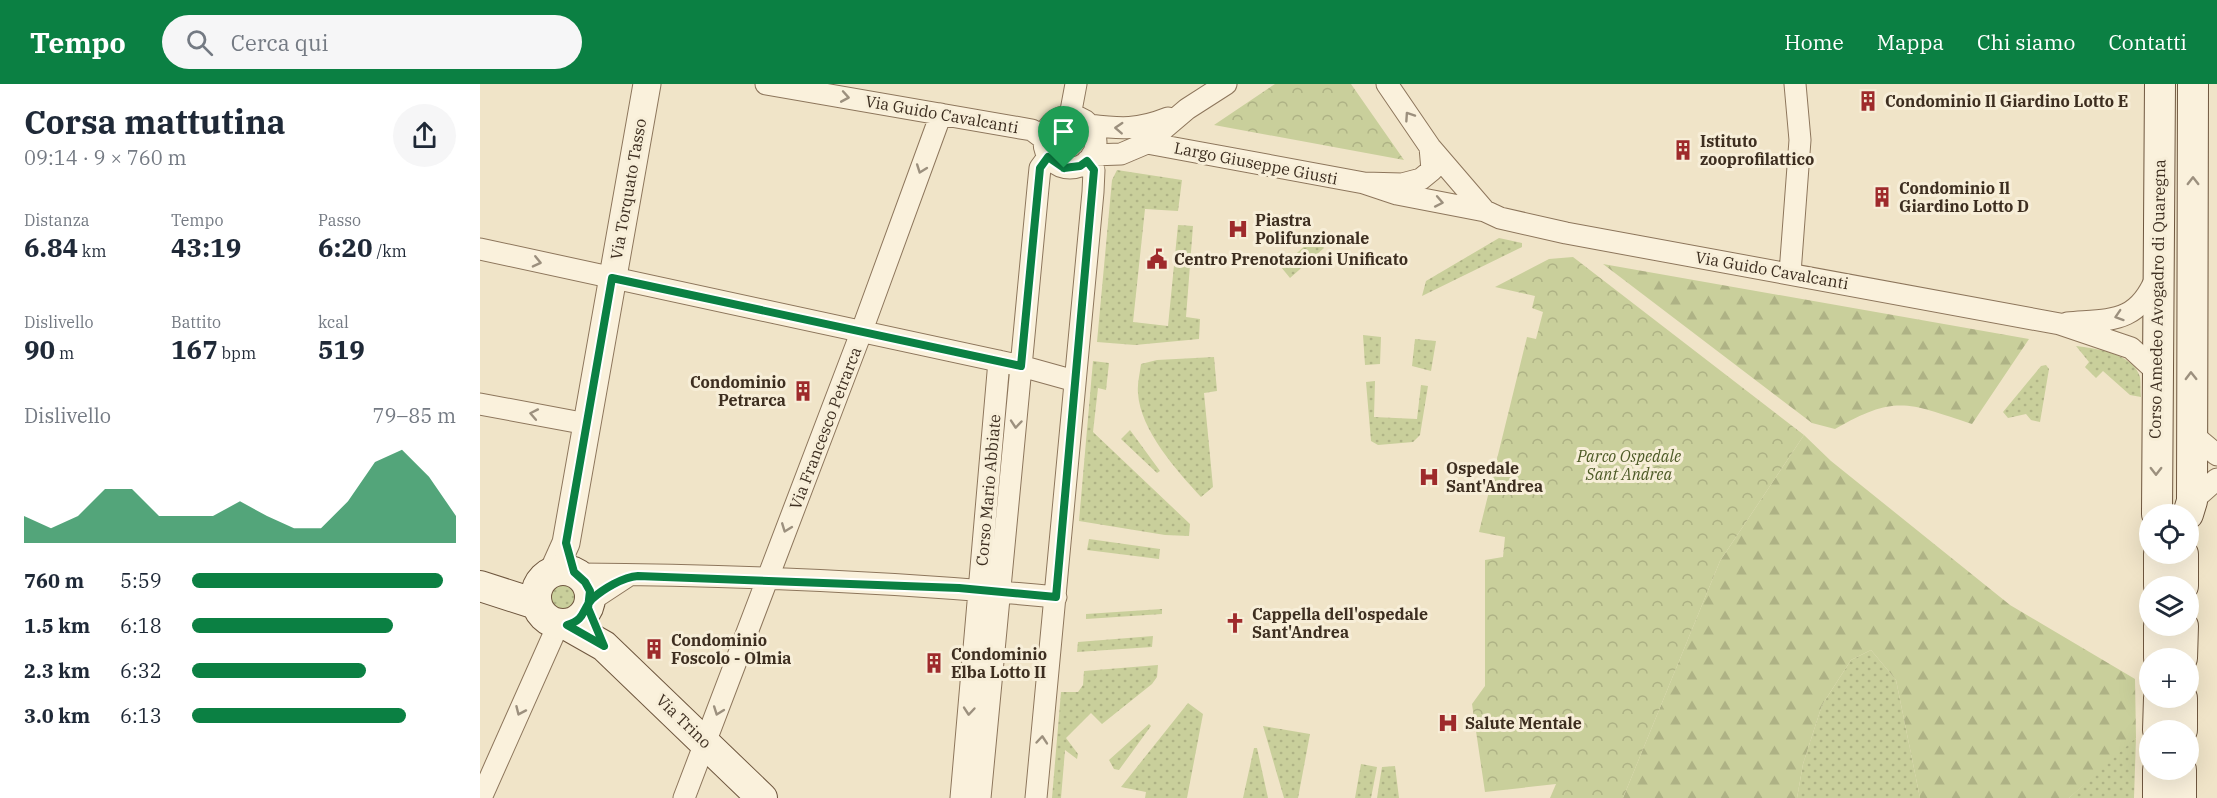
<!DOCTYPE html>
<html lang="it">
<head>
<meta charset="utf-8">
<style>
	body { margin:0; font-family:"IBM Plex Serif",serif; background:#f6f6f7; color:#1f2937; height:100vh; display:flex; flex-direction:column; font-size:22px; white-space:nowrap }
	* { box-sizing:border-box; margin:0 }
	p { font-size:20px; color:#747a83 }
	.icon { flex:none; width:33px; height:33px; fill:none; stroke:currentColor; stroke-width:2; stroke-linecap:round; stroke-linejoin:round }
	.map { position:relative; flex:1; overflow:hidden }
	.details { display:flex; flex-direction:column; background:#fff; width:480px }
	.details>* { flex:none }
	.buttons { position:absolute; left:1659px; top:420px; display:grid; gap:12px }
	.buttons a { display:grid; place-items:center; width:60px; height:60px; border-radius:50%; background:#fff; box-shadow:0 6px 24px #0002; font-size:30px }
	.pin { position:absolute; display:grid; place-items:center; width:51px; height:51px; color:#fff; margin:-62px -26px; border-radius:50% 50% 50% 0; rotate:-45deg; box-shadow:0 0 6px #0007 }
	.pin .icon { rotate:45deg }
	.round { display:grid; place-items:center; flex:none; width:63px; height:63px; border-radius:32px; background:#f6f6f7 }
	.head { display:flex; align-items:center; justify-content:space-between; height:102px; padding:0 24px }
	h1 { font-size:33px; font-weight:700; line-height:45px }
	.figures { display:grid; grid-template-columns:repeat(3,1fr); gap:9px; height:102px; padding:6px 24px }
	.figures div { display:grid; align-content:center }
	.figures b { font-size:26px; font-weight:700 }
	.figures small { font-size:16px; font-weight:400 }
	.figures p { font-size:16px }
	.chart { height:168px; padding:12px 24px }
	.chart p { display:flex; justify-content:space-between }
	.chart svg { width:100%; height:108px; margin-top:6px; fill:#0b8043; opacity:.7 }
	ul { padding:0 24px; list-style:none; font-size:20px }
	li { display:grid; grid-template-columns:96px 72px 1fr; align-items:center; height:45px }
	li i { height:15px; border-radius:8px; background:#0b8043 }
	header { display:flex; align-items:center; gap:36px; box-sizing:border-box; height:84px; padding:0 30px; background:#0b8043; color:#fff }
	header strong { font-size:28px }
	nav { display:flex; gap:33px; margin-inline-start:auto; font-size:21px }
	.search { width:420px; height:54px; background:#f6f6f7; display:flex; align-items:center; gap:15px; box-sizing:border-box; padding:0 21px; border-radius:33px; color:#747a83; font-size:22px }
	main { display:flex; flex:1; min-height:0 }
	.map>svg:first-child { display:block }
	.grass { fill:url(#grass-dots) }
	.forest { fill:url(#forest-firs) }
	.park { fill:url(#park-crowns) }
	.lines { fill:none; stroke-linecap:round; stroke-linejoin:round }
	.minor-casing { stroke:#8d765c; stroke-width:23 }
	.tertiary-casing { stroke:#8d765c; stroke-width:29 }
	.secondary-casing { stroke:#6f573f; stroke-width:32 }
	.minor { stroke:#faf1dc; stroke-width:21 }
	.tertiary { stroke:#faf1dc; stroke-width:27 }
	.secondary { stroke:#faf1dc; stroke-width:30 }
	.oneway { stroke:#9c907e }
	.route-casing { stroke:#fff; stroke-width:12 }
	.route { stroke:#0b8043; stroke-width:8 }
	.labels { text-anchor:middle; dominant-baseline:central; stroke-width:6; stroke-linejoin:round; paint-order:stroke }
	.poi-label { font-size:16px; font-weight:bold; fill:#3d2e20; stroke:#f7eed8; text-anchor:start }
	.street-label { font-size:16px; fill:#3d2e20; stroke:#f7eed8 }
	.park-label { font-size:16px; font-style:italic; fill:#4d5a26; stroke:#f7eed8 }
</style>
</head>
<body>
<header>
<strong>Tempo</strong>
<div class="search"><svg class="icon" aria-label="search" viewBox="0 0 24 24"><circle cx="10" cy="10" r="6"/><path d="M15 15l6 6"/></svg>Cerca qui</div>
<nav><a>Home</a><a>Mappa</a><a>Chi siamo</a><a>Contatti</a></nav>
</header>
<main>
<section class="details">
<div class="head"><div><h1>Corsa mattutina</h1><p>09:14 · 9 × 760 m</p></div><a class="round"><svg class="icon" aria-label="share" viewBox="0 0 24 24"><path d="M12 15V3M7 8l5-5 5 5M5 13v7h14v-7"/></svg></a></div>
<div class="figures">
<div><p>Distanza</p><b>6.84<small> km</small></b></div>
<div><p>Tempo</p><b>43:19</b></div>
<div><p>Passo</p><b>6:20<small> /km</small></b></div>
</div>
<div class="figures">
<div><p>Dislivello</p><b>90<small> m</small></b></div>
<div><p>Battito</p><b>167<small> bpm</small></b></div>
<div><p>kcal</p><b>519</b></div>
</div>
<div class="chart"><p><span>Dislivello</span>79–85 m</p>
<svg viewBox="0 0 160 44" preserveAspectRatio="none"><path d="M0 44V33L10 38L20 33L30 22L40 22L50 33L60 33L70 33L80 27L90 33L100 38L110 38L120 27L130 11L140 6L150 17L160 33V44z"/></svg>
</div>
<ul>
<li><b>760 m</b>5:59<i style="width:95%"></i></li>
<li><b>1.5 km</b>6:18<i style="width:76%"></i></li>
<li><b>2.3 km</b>6:32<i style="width:66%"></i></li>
<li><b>3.0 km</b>6:13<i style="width:81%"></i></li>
</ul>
</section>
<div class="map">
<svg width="1737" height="714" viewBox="0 0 1737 714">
	<defs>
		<pattern id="grass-dots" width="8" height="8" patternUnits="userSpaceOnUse" patternTransform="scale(1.5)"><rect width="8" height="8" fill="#c9cf9b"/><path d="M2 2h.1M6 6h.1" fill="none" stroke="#aeb285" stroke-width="1.8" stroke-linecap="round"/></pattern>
		<pattern id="forest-firs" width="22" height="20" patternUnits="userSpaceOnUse" patternTransform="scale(1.5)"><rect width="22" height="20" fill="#c9cf9b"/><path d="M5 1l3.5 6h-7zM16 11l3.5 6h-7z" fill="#aeb285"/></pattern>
		<pattern id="park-crowns" width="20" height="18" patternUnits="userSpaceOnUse" patternTransform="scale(1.5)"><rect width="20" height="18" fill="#c9cf9b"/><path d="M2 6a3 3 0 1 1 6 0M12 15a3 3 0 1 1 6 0" fill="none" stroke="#aeb285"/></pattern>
	</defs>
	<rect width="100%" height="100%" fill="#f0e4c8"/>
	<path class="grass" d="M637,86l65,10 -4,31 -33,-2 -12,113 35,4 10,-101 15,1 -7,91 14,2 -1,20 -64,6 -38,-3 15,-162z
		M835,153l9,11 -34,30 -9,-11z
		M1019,154l23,5v4l-100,49 4,-15z
		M883,251l18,2 -1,27 -15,1z
		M935,255l21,2 -5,30 -19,-5z
		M1596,262c19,2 58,8 64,31 1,6 0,13 1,20l-11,-2 -27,-24 -7,7 -11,-11 4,-5z
		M734,273l3,34 -13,2 9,94 -12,10c-24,-26 -61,-67 -63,-104 -1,-9 2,-20 3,-29l16,-4z
		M613,277l16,2 -3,27 -8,-2 -5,44 97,92 -1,12 -24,-1 -86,-14z
		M1566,281l3,4 -9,53 -9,-2 -5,-6 -18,4 -5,-6 38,-46z
		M895,297l-1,36 43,2 4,-34 7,1 -8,49 -7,7 -35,3 -7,-4 -5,-59z
		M650,346l30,41 -3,2 -36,-34z
		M609,455l71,10 -1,10 -72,-9z
		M65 513a17 17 0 1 1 34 0a17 17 0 1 1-34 0Z
		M682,525v5l-76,5v-5z
		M673,552l-1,11 -75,5 1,-10z
		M1391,566l25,30 24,118h-123l6,-34 19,-59 29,-45z
		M678,581l-1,12 -5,7 -50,40 -11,-11 -25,25 12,16 -1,5 -12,-9 -4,48h-9l9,-106h17l5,-7 1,-14z
		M708,619l15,11 -16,84h-42l1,-6 -25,-5z
		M669,640l2,2 -32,44 -5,-1 -5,-9z
		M783,642l47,8 -12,64h-14z
		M1656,654l-2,60h-65l60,-56z
		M774,664h3l11,50h-25z
		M881,680l16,3 -6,31h-16z
		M915,682l4,32h-22l5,-31z"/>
	<path class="forest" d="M1123,180l426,75 -57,85c-64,-21 -76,-30 -137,5l-23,-6z
		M1324,351l27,26 179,144 125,74 1,59 -67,60h-149l-24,-118 -25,-30 -20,10 -29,45 -19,59 -6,34h-174l97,-237z"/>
	<path class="park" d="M795,0h76l53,76 -190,-35z
		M1093,173l231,178 -84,126 -97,237h-73l6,-14 -71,8 -13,-88 13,-18v-126l18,-3 2,-20 -26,-5 48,-195 9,2 7,-27 -11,-4 3,-12 -40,-9 54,-28z"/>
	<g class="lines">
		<g class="minor-casing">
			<path id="minor" d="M286,0l266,46 12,9
				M907,0l43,63 55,64
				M590,32l6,-32
				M564 58a26 26 0 1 1 52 0a26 26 0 1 1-52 0Z
				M609,41c32,4 49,5 79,-7
				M667,59l217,40 38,1 19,-5 11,-9 -2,-23
				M612,71l29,-1 26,-11 40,-34 39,-25
				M884,99l33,11 88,17 15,7 66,15 494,91 71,24 25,23
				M0,165l541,117 54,15
				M1310,189l10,-133 -5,-56
				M1587,239c44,-4 70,1 89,-45
				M0,320l107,20
				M1712,350l25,21
				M1712,417l25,-22
				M98,490c159,1 319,8 478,23
				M110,517l38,-25
				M1,714l77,-173
				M204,714l177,-465 80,-219
				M481,714l38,-437
				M500,714l58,-610 2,-20 8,-11
				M556,714l57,-606 1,-22 -7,-9"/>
		</g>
		<g class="tertiary-casing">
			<path id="tertiary" d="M73,488l13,-29 81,-459"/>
		</g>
		<g class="secondary-casing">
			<path id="secondary" d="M1677,430l3,-430
				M1708,430l4,-13 1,-417
				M56 513a27 27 0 1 1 54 0a27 27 0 1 1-54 0Z
				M0,502l56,18
				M1679,502v-32
				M1703,502v-32
				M87,541l37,21 158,152
				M1679,574v-32
				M1702,574l1,-32
				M1678,646l1,-32
				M1702,646v-32
				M1678,714v-28
				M1701,714v-28"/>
		</g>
		<use href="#minor" class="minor"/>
		<use href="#tertiary" class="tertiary"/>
		<use href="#secondary" class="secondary"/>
	</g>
	<defs><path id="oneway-chevron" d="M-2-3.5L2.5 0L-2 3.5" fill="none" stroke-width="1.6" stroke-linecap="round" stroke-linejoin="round" transform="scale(1.5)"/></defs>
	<g class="oneway">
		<use href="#oneway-chevron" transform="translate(365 13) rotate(10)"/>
		<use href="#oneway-chevron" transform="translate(929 32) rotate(-124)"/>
		<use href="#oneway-chevron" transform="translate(639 44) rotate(-177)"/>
		<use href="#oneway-chevron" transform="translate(441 85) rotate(110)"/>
		<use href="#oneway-chevron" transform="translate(1713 97) rotate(-90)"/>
		<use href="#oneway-chevron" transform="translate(959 118) rotate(11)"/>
		<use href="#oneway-chevron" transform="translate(57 178) rotate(13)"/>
		<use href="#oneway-chevron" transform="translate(1639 232) rotate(162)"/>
		<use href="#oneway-chevron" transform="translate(1711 292) rotate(-91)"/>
		<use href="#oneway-chevron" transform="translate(54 330) rotate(-169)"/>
		<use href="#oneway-chevron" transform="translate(536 340) rotate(95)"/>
		<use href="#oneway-chevron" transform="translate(1676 387) rotate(90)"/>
		<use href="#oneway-chevron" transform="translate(306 444) rotate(111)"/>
		<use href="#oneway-chevron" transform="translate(40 627) rotate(114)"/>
		<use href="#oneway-chevron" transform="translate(238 627) rotate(110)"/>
		<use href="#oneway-chevron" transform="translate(489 627) rotate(95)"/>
		<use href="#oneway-chevron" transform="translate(562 656) rotate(-85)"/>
	</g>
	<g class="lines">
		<g class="route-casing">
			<path id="route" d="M584,84l-16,-11 -8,11 -19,198 -409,-88 -46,265 8,29 11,10 5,9 -2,17 16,38 -37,-21c19,-6 14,-14 25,-26 11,-10 31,-22 46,-23l321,12 97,9 38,-427 -7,-9 -7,5 -16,2"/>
		</g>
		<use href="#route" class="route"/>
	</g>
	<defs>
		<g id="building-bare" transform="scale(1.62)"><path d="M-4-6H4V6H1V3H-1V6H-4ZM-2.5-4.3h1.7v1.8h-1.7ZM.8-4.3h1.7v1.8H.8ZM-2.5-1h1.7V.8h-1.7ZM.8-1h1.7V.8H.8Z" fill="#9e2a2b" stroke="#f7eed8" stroke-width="2.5" paint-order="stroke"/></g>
		<g id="hospital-bare" transform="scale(1.62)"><path d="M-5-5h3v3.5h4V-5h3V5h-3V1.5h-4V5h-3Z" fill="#9e2a2b" stroke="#f7eed8" stroke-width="2.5" paint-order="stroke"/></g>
		<g id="civic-bare" transform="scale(1.62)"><path d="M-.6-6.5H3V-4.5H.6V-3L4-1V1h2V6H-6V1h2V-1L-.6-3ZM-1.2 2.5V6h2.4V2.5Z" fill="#9e2a2b" stroke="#f7eed8" stroke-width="2.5" paint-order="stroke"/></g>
		<g id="church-bare" transform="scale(1.62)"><path d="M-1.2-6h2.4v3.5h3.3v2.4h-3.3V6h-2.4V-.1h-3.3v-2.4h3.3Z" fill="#9e2a2b" stroke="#f7eed8" stroke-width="2.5" paint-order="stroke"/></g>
	</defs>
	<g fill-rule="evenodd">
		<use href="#building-bare" x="1388" y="17"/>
		<use href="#building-bare" x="1203" y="66"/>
		<use href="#building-bare" x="1402" y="113"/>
		<use href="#hospital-bare" x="758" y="145"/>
		<use href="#civic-bare" x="677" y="175"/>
		<use href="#building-bare" x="323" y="307"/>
		<use href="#hospital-bare" x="949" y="393"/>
		<use href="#church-bare" x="755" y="539"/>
		<use href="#building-bare" x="174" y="565"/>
		<use href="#building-bare" x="454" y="579"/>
		<use href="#hospital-bare" x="968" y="639"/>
	</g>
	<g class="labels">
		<g class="poi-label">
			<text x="1405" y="17">Condominio Il Giardino Lotto E</text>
			<text x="1220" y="57">Istituto<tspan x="1220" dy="18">zooprofilattico</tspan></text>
			<text x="1419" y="104">Condominio Il<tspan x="1419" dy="18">Giardino Lotto D</tspan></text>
			<text x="775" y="136">Piastra<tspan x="775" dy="18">Polifunzionale</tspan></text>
			<text x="694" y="175">Centro Prenotazioni Unificato</text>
			<text x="306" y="298" text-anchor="end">Condominio<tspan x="306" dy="18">Petrarca</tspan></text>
			<text x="966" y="384">Ospedale<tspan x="966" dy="18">Sant'Andrea</tspan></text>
			<text x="772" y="530">Cappella dell'ospedale<tspan x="772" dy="18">Sant'Andrea</tspan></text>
			<text x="191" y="556">Condominio<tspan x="191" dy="18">Foscolo - Olmia</tspan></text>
			<text x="471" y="570">Condominio<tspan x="471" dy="18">Elba Lotto II</tspan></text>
			<text x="985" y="639">Salute Mentale</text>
		</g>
		<g class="street-label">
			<text transform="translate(462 30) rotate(10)">Via Guido Cavalcanti</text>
			<text transform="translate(776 79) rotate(11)">Largo Giuseppe Giusti</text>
			<text transform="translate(148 105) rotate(-80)">Via Torquato Tasso</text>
			<text transform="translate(1292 186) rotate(10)">Via Guido Cavalcanti</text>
			<text transform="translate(1677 215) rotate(-89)">Corso Amedeo Avogadro di Quaregna</text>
			<text transform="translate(345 344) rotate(-69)">Via Francesco Petrarca</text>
			<text transform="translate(508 406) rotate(-85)">Corso Mario Abbiate</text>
			<text transform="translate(204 637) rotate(44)">Via Trino</text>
		</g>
		<g class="park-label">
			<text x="1149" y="372">Parco Ospedale<tspan x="1149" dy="18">Sant Andrea</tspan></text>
		</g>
	</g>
</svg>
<div class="buttons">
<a><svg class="icon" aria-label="locate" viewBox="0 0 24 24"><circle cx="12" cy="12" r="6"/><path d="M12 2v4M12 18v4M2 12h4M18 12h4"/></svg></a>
<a><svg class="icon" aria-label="layers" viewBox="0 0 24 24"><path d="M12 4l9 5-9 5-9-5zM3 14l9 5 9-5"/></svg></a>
<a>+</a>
<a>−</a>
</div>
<div class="pin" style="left:584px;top:84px;background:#1e9e55"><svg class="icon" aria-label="arrive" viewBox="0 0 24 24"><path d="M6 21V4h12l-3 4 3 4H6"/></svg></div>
</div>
</main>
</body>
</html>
